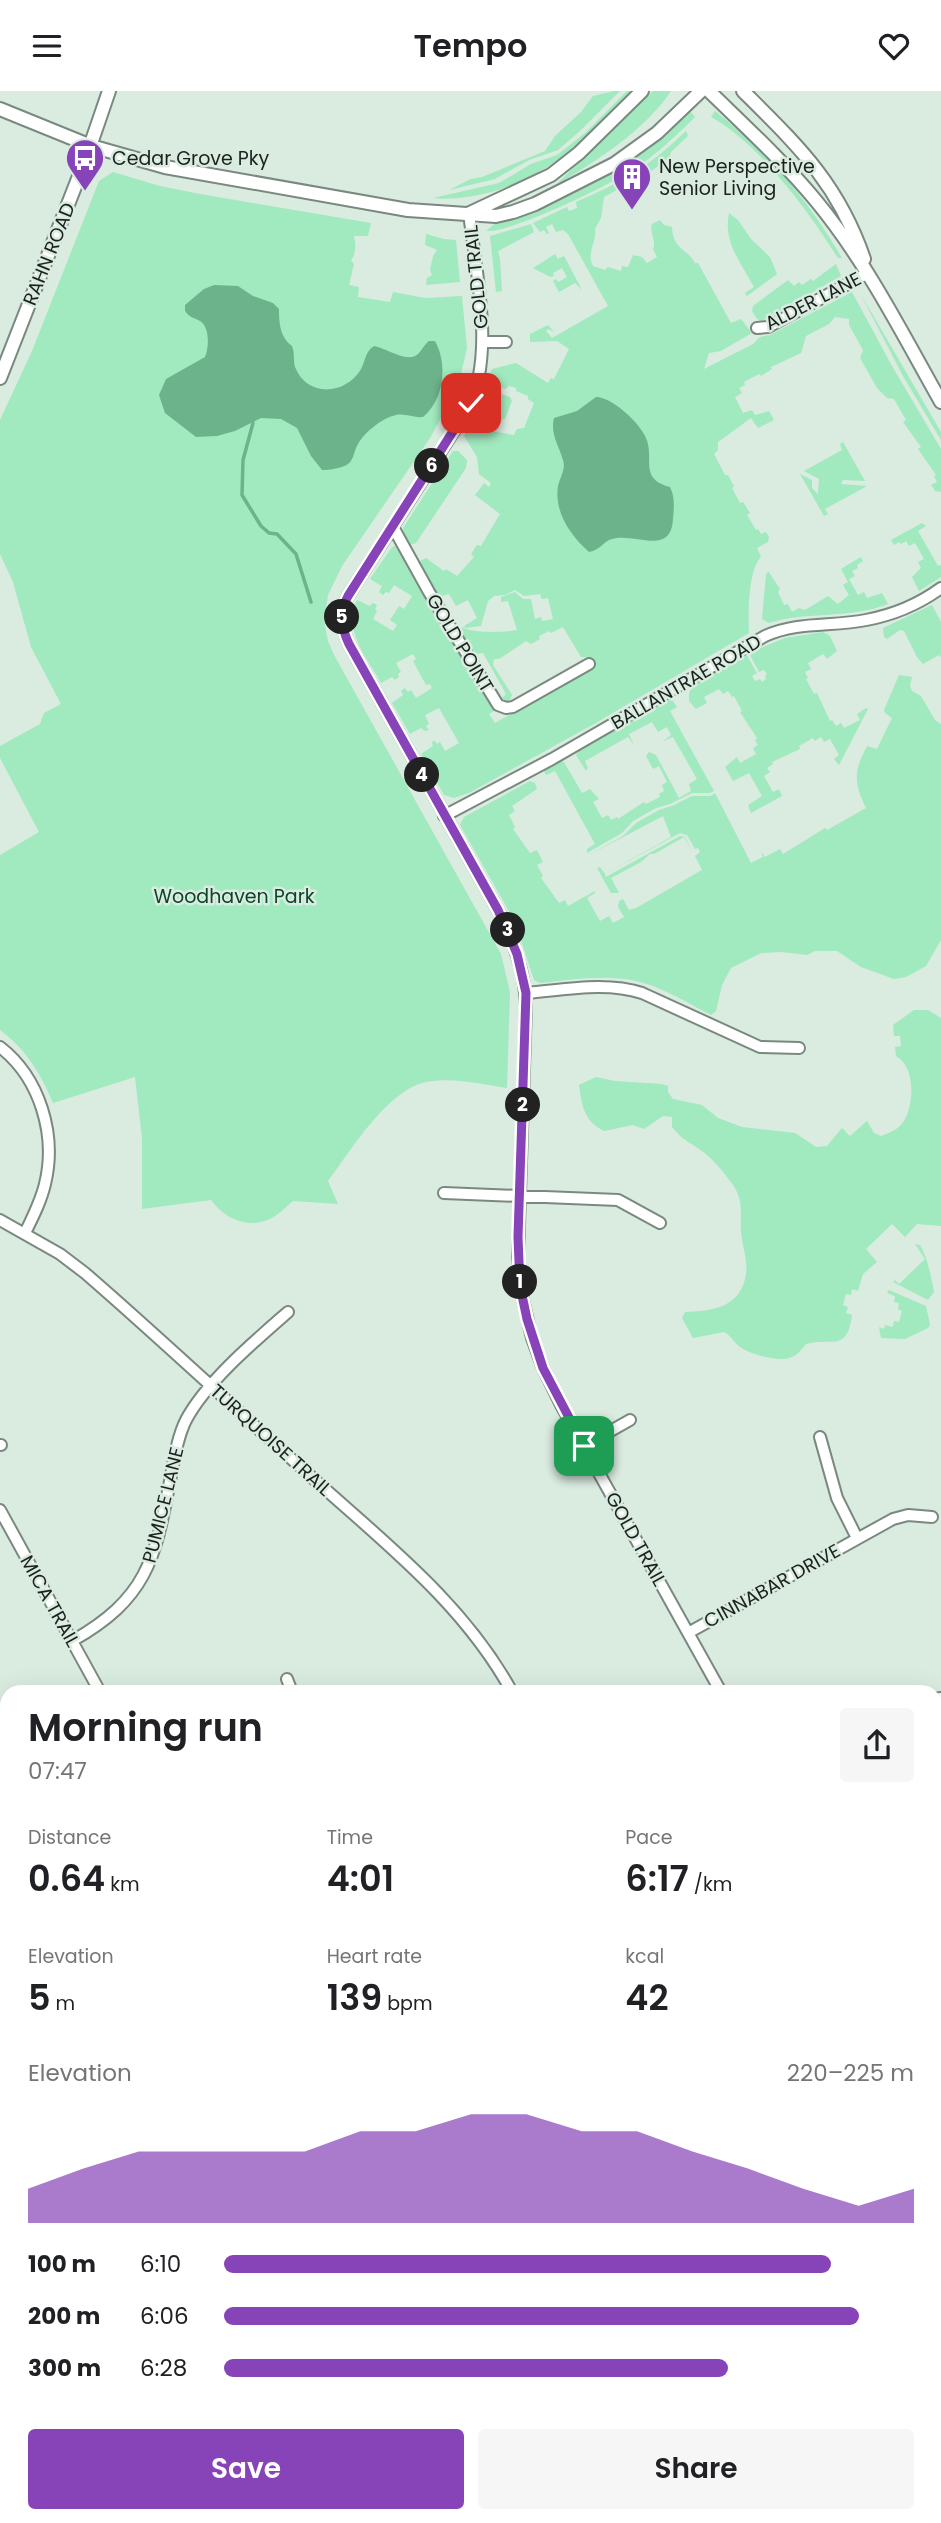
<!DOCTYPE html>
<html lang="en">
<head>
<meta charset="utf-8">
<style>
	body { margin:0; font-family:Poppins,sans-serif; background:#f6f6f6; color:#202124; height:100vh; display:flex; flex-direction:column; font-size:26px; white-space:nowrap }
	* { box-sizing:border-box; margin:0 }
	p { font-size:23px; color:#757577 }
	.icon { flex:none; width:38px; height:38px; fill:none; stroke:currentColor; stroke-width:2; stroke-linecap:round; stroke-linejoin:round }
	.map { position:relative; flex:1; overflow:hidden }
	.drawer { position:absolute; left:0px; top:1594px; width:942px; height:838px; display:flex; flex-direction:column; background:#fff; border-radius:21px 21px 0 0; box-shadow:0 7px 28px #0002 }
	.drawer>* { flex:none }
	.pin { position:absolute; display:grid; place-items:center; width:60px; height:60px; color:#fff; margin:-30px; border-radius:14px; box-shadow:0 4px 10px #0006 }
	.km { position:absolute; width:35px; height:35px; margin:-18px; border-radius:50%; background:#222; color:#fff; font-size:19px; line-height:35px; text-align:center }
	.round { display:grid; place-items:center; flex:none; width:74px; height:74px; border-radius:7px; background:#f6f6f6 }
	.summary { display:flex; align-items:center; justify-content:space-between; height:119px; padding:0 28px }
	h1 { font-size:38px; font-weight:600; line-height:52px }
	.stats { display:grid; grid-template-columns:repeat(3,1fr); gap:10px; height:119px; padding:7px 28px }
	.stats div { display:grid; align-content:center }
	.stats b { font-size:35px; font-weight:600 }
	.stats small { font-size:19px; font-weight:400 }
	.stats p { font-size:19px }
	.chart { height:196px; padding:14px 28px }
	.chart p { display:flex; justify-content:space-between }
	.chart svg { width:100%; height:126px; margin-top:7px; fill:#8744b8; opacity:.7 }
	.primary-button { display:flex; gap:14px; margin-top:auto; padding:14px 28px }
	.primary-button a { flex:1; height:80px; border-radius:7px; background:#8744b8; color:#fff; font-size:28px; font-weight:600; line-height:80px; text-align:center }
	.primary-button a+a { background:#f6f6f6; color:#202124 }
	ul { padding:0 28px; list-style:none; font-size:23px }
	li { display:grid; grid-template-columns:112px 84px 1fr; align-items:center; height:52px }
	li i { height:18px; border-radius:9px; background:#8744b8 }
	header { display:flex; justify-content:space-between; align-items:center; height:91px; padding:0 28px; background:#fff; font-size:32px; font-weight:600 }
	.map>svg:first-child { display:block }
	.green { fill:#a1e9be }
	.water { fill:#6cb38b }
	.lines { fill:none; stroke-linecap:round; stroke-linejoin:round }
	.stream { stroke:#6cb38b; stroke-width:3.5 }
	.minor-casing { stroke:#7a8980; stroke-width:14 }
	.tertiary-casing { stroke:#7a8980; stroke-width:16 }
	.minor { stroke:#fff; stroke-width:10 }
	.tertiary { stroke:#fff; stroke-width:12 }
	.route-casing { stroke:#fff; stroke-width:14 }
	.route { stroke:#8744b8; stroke-width:9 }
	.labels { text-anchor:middle; dominant-baseline:central; stroke-width:5; stroke-linejoin:round; paint-order:stroke }
	.poi-label { font-size:19px; fill:#1b211e; stroke:#daebe0; text-anchor:start }
	.street-label { font-size:19px; fill:#1b211e; stroke:#daebe0 }
	.park-label { font-size:19px; fill:#0a4429; stroke:#daebe0 }
</style>
</head>
<body>
<header><svg class="icon" aria-label="menu" viewBox="0 0 24 24"><path d="M4 6h16M4 12h16M4 18h16"/></svg>Tempo<svg class="icon" aria-label="heart" viewBox="0 0 24 24"><path d="M12 20l-8-8c-3-5 5-10 8-4 3-6 11-1 8 4z"/></svg></header>
<div class="map">
<svg width="941" height="2432" viewBox="0 0 941 2432">
	<rect width="100%" height="100%" fill="#daebe0"/>
	<path class="green" d="M614,0h6l-39,39 -23,20 -29,10 -34,19 -46,11 22,-11 11,-2 63,-26 10,-15 26,-24 12,-16z
		M627,0h6c-45,46 -81,85 -146,102 -17,4 -36,7 -54,5l66,-15 32,-19 26,-9 28,-22z
		M653,0h18c-24,37 -76,72 -114,93l75,-76z
		M690,20l5,6c-19,19 -38,37 -61,52 -24,16 -123,64 -148,62l11,-9 122,-53 31,-21z
		M715,20c52,40 94,90 127,147h-4c-28,-45 -80,-116 -127,-141z
		M686,40l2,5 -17,16 -2,6 -19,14 -46,25 -3,21 -6,11c2,14 -9,23 -2,37l12,4 3,-3 13,4 1,-5 6,1 5,-12 9,2 5,6 10,-6 -4,-8c4,-8 -4,-16 -1,-25l8,-4 4,5 8,2c1,23 15,21 23,36h3l33,60 10,-4 11,14 -31,18 -12,2 -5,16 49,-25 7,-7 10,-2 82,-43 40,74 49,83v43l-6,-1 -4,-6 6,-3 -3,-6 2,-1 -18,-26 3,-2 -18,-25 3,-2 -12,-21 -7,-1 -10,-10 -17,-30 3,-8 -14,-25v-6l-14,-2 -6,7 -23,12 -5,17 -30,14 1,2 -11,7 -2,-2 -15,8 1,3 -6,3 3,5 -7,4 8,16 9,-3 3,5 14,-4 5,9 -16,8 -7,-10 -33,24v8l-4,4 11,21h3l6,11 -2,2 8,15 3,-1 7,11 -3,2 9,15 2,-1 3,5 5,-2 3,5 -1,5 -11,6 4,9c-13,13 -13,57 -12,76l-155,91 -125,69 -15,5 -10,-3 -23,-41 12,-8 -1,-3 2,-3 3,4 3,-2 5,9 14,-8 -20,-35 -14,7 4,9 -3,2 3,4 -4,1 -4,-3 -11,6 -18,-31 11,-8 -2,-4 4,-3 3,4 3,-2 5,8 16,-10 -2,-4 -4,1 -13,-24 3,-2 -3,-5 -17,9 5,9 -3,2 1,3 -4,3 -3,-3 -11,6c-14,-26 -39,-53 -24,-83l13,6 3,-3 4,2 -2,4 2,2 -4,8 20,12 4,-6 -7,-5 9,-14 5,3 8,-13 -18,-11 -5,8 -3,-1 -3,3 -4,-3 3,-6 -12,-7 22,-32 4,-1 28,51 70,114 -5,3 6,9 98,-55 -6,-11h-6l-18,-30 -12,6 -2,-2 -10,5 1,3 -9,5 -5,-3 -27,18h-5l-1,6 19,30 -2,5 -7,2 -1,-4 4,-4 -23,-41 -8,1 -15,-25 2,-2c11,7 44,5 55,3l-9,-29 -7,1v-5l14,-5 8,7h8l4,20 6,-2 1,4 11,-2 -5,-21 -6,1 -2,-5 -16,2 -9,-6 -10,5 -11,1 -6,5 -7,25 -15,2 -2,-2 13,-8 -9,-18 -12,6 -7,-12 -7,2 -6,-2 -16,-33 6,-3 18,13 2,-2 11,7 17,-19 -3,-3 6,-9 4,1 19,-32 -25,-19 9,-12 5,4 2,-4 -12,-9 -2,-17 -13,-21 10,-17 16,6 2,6 22,4 3,-6 7,-1 10,-25 -6,-4v-3l-12,-5v-3l-7,-2 -4,3 -17,-7 4,-13 24,-6 32,20 3,-5 3,1 15,-30 -12,-8 -27,1v-8l18,-9 6,7 -6,-3 -2,2 6,7 56,-32 -40,-72 -5,-4 -7,2 -4,-8 -6,3 3,6 -2,1 -3,-4 -4,2 -7,-9 34,-16 2,4 8,-3 -1,-6c46,-20 74,-36 110,-71z
		M113,81l47,14 40,8 171,29 -3,13h-14c2,9 2,17 -3,25l3,3 -5,21 10,2 -1,10 32,5 3,-10 32,6 37,-2 5,52 -9,39 -28,51 -88,128 -14,29 -4,26 4,20 6,14 167,299 9,38 -3,96c-27,-4 -54,-11 -81,-6 -39,8 -75,69 -98,99l10,23 -45,-3c-7,6 -15,14 -23,18 -23,10 -45,0 -59,-19l-69,9v-71l-7,-61 -82,26c-12,-29 -27,-54 -53,-73v-175l39,-23 -39,-74v-12l40,-22 4,-11 17,-9 -30,-57 -18,-65 -13,-28v-134l32,-69 67,-170z
		M729,122l9,7 13,19 19,18 7,17 -30,22 -2,-3 9,-6c-14,-26 -31,-45 -25,-74z
		M531,133l3,8 -36,19 2,8 2,32 -6,1 -6,-56z
		M426,143l18,5 12,1 4,42 -34,3 1,-7 5,-3 -2,-5 3,-14 4,-6 -12,-5z
		M555,163l3,5 6,-3 18,34 -7,-7 -16,9 -6,-11 3,-2 2,3 9,-5 -5,-9 -9,5 1,3 -4,1 -17,-9z
		M836,173l5,12 -79,45 -5,-2 -5,-8 1,-5 35,-26 6,6 5,-4 3,3 9,-6 2,2z
		M860,202l81,139v8l-38,-64z
		M486,298l24,8 2,4 -7,18h-2l-3,4 -24,-9z
		M843,351l22,39 -22,-1 -2,4 26,2 -42,23 3,5 -4,2 -24,-42 12,6v8l6,6 1,-15 -15,-8 38,-21 -2,-6z
		M453,360h5l9,9 -1,8 -50,75 -6,2 -6,-10 -1,-7z
		M922,432l4,3 -8,5 20,35 3,-1v12l-22,14 -7,-14 9,-9 -3,-6 6,-3 -9,-16 -6,3 -3,-5 -5,3 -2,-2 -5,3 -3,-5z
		M861,466l2,4 -6,4 1,3 -6,3 3,5 -6,3 9,16 6,-3 3,6 15,-5 6,11c-38,15 -80,7 -119,19l-7,-4 4,-44 2,-4 12,18 -2,3 6,13 4,-1 4,8 7,-4 6,2 23,-14 10,8 11,-9 -6,-10 5,-3 -7,-13z
		M932,514l9,17v35l-2,-2 -16,9 -6,-7 -13,-26 -4,-1 -13,9 -3,-2 -1,-9z
		M823,541l7,4 7,15 -10,8 -4,-5 -15,9 3,6 -6,3 3,6 -2,1 8,15 3,-1 13,28 2,-1 4,6 5,-3 3,5 16,-8 -3,-6 9,-6 2,1 -29,56 -5,-6 5,-4 -9,-16 -6,3 -3,-5 -6,4 -2,-3 -14,8 1,3 -28,13 1,2 -6,4 3,4 -6,4 9,16 6,-3 3,7 -31,17 -3,-8 14,-9 -13,-23 -16,8 -8,-14 12,-10 3,6 16,-9 -3,-6 5,-3 -3,-5 2,-2 -17,-26 2,-1 -8,-15 -2,1 -4,-6 -5,3 -4,-5 -15,8 3,6 -11,6 -7,-8v-8l4,-7 53,-32 11,19 -5,3 3,5 5,-2 2,3 4,-3 -1,-3 2,-2 -3,-4 -5,2 -10,-19 36,-15z
		M899,584l13,2 -2,9 2,5 9,5 14,24 6,4v216l-15,26 -20,11 -12,2 -33,-12 -24,-16h-22l-8,4 -26,-3 -20,1 -30,15 -9,17 -6,26 -5,4c-19,-10 -38,-21 -58,-29 -35,-14 -76,-7 -113,-3l-6,-3 -20,-60 -54,-95 4,-8 66,-36 5,2 2,6 -25,17 3,5 -6,4 6,12 -2,2 17,24 7,-3 6,12 -6,3 6,11 -2,2 18,25 6,-3 3,6 27,-15v2l-8,5 13,23 9,-5 4,7 11,-6 -6,-10 1,-6 4,-2 6,11 7,-2 66,-38 -7,-14 5,-4 -2,-4 -3,1 -8,-14 -7,-2 -75,41 1,3 74,-41 5,1 7,13 -8,-13 -30,17h-4l-9,8 -30,16 8,15h-8l-14,-25 3,-1 5,7 66,-37 -8,-21 -74,39 34,-19 13,-13 23,-13 13,-4 20,-10h19l4,-3 36,70 12,-6 -2,-6 4,6 15,-8 3,5 42,-26 2,2 39,-22c-12,-26 -13,-35 1,-62l10,3 15,-31 -7,-5 -1,-3z
		M667,608l6,2 4,6 -7,4 44,80 -4,2h-18l-22,11 -14,4 -23,13 -11,12 -35,20v-4l8,-5 -40,-73 -9,4 -2,-4 16,-11 4,2 18,31 8,-4 9,10 -6,3 9,16 6,-3 3,5 6,-3 1,2 26,-17 2,2 14,-7 -1,-3 5,-3 -2,-6 5,-3 -8,-16 -6,3 -7,-13 3,-4 7,3 23,43 12,-7 -2,-7 8,-5 -24,-42 -10,4 8,-6 -4,-8 -9,5 -6,-10 -23,12 5,11 -6,-8 -43,24 3,7 -2,3 -10,-16 4,-6z
		M914,919h14l13,8v208l-24,-2 -12,13 -13,-13 -26,25 11,13 -14,12 -5,17 -6,-2 -1,6 -5,-1 -3,11 5,2 -2,6 6,2c-5,38 -20,22 -46,29 -5,6 -9,12 -17,14 -11,4 -39,-4 -49,-11 -6,-4 -8,-11 -16,-15l-31,6 -11,-20 3,-6c27,-1 56,-4 61,-38 2,-14 -4,-29 -5,-43 -1,-17 3,-30 -8,-46 -9,-13 -23,-30 -37,-38 -12,-8 -14,-8 -24,-20v-10l-9,-1 -19,13 -11,-4 -29,6c-20,-10 -22,-25 -25,-46l17,-8 19,4 46,3 7,2v6l5,7 29,6 16,13 24,9 53,6 21,14 11,-1 15,-18 8,8 17,-15 7,12 7,3c9,-3 18,-7 23,-15 10,-17 12,-54 -8,-65l-1,-9 6,-1 -1,-10h-6l-1,-11z
		M915,1153l5,1c8,14 11,31 14,47l-6,8 -35,-18 2,-2 4,4 26,-25z
		M889,1199l37,16 4,19 -2,3 -23,11 -24,-1 -2,-11 5,2 1,-4 8,2 1,-6 5,1 3,-11 -4,-2 1,-6 -5,-1 1,-6 -8,-3z"/>
	<path class="water" d="M214,194l24,1 15,10 20,7 6,6c0,14 1,28 13,37 3,7 1,14 3,21 12,31 51,28 66,2 5,-10 4,-17 13,-23 13,2 33,18 44,8 4,-4 6,-9 11,-13h6c13,23 9,59 -12,76 -9,1 -18,-4 -27,-2 -14,3 -31,17 -38,29 -4,6 -4,16 -10,20 -6,4 -18,6 -26,6l-11,-14 -14,-28 -16,-9 -20,-1 -26,13 -18,5 -21,1 -31,-24 -6,-18 7,-16 39,-22c4,-9 5,-30 -5,-36 -7,-4 -10,-3 -15,-10v-6l19,-16z
		M596,306c16,0 44,26 50,41 9,20 -8,41 24,49 5,10 4,20 3,32 -2,38 -38,13 -61,20 -10,3 -11,11 -23,13 -19,-17 -35,-40 -31,-66 2,-9 8,-17 5,-26 -4,-14 -13,-26 -9,-42l23,-7z"/>
	<g class="lines">
		<path class="stream" d="M253,332l-10,37 -1,35 19,31 8,7 8,1 19,20 15,48"/>
		<g class="minor-casing">
			<path id="minor" d="M469,122c7,60 27,144 -2,198l-119,185c-9,16 -7,31 1,48l149,266c15,31 27,61 28,96l-8,250 5,44 9,38 11,30 18,37 160,287
				M757,237l11,-1 100,-54
				M483,251h23
				M393,436l36,65 69,113 8,3 7,-1 76,-43
				M444,725l108,-57 213,-123c33,-15 67,-9 101,-16 27,-5 53,-16 75,-32
				M526,902c38,-3 79,-12 116,0l118,54 39,1
				M0,956c40,31 57,88 45,137 -4,17 -12,33 -20,49
				M444,1102l174,7 42,23
				M0,1129l60,34 25,19c75,65 147,133 221,199 75,68 157,130 206,220
				M820,1346l17,61 20,40
				M0,1354h1
				M584,1355l46,-26
				M0,1419l100,182
				M688,1542l205,-114 15,-4 24,2
				M72,1550c74,-42 83,-80 98,-160 4,-20 7,-43 16,-61 20,-38 70,-80 102,-108
				M287,1588l5,13
				M934,1608l7,-1
				M0,2003l7,-10
				M934,2047l7,4
				M0,2156l7,9
				M62,2426l3,6
				M260,2426l3,6
				M572,2426l3,6
				M894,2426l4,6
				M296,2432l11,-6"/>
		</g>
		<g class="tertiary-casing">
			<path id="tertiary" d="M709,0c37,36 75,71 108,111 50,61 85,131 124,200
				M743,0c55,55 95,92 121,168
				M0,18l91,37 74,21 243,43 88,6 17,-4 22,-8 79,-40 43,-31 44,-42
				M470,122l81,-38 28,-22 63,-62
				M0,287l85,-217 24,-70
				M934,2327l7,-4
				M725,2432l13,-6"/>
		</g>
		<use href="#minor" class="minor"/>
		<use href="#tertiary" class="tertiary"/>
	</g>
	<g class="lines">
		<g class="route-casing">
			<path id="route" d="M471,312l-123,193c-9,17 -7,31 1,48l149,266 19,44 9,39 -8,244 2,49 7,33 16,49 41,78"/>
		</g>
		<use href="#route" class="route"/>
	</g>
	<defs>
		<g id="bus-pin" transform="scale(2.0125)"><path d="M0 17L-7.5 6A9.5 9.5 0 1 1 7.5 6Z" fill="#8744b8" stroke="#daebe0"/><path d="M-5-6H5V4H4V6H2V4H-2V6H-4V4H-5ZM-3.5-4V0h7V-4ZM-3.5 1.2v1.5H-2V1.2ZM2 1.2v1.5H3.5V1.2Z" fill="#fff"/></g>
		<g id="building-pin" transform="scale(2.0125)"><path d="M0 17L-7.5 6A9.5 9.5 0 1 1 7.5 6Z" fill="#8744b8" stroke="#daebe0"/><path d="M-4-6H4V6H1V3H-1V6H-4ZM-2.5-4.3h1.7v1.8h-1.7ZM.8-4.3h1.7v1.8H.8ZM-2.5-1h1.7V.8h-1.7ZM.8-1h1.7V.8H.8Z" fill="#fff"/></g>
	</defs>
	<g fill-rule="evenodd">
		<use href="#bus-pin" x="85" y="67"/>
		<use href="#building-pin" x="632" y="86"/>
	</g>
	<g class="labels">
		<g class="poi-label">
			<text x="112" y="67">Cedar Grove Pky</text>
			<text x="659" y="75">New Perspective<tspan x="659" dy="22">Senior Living</tspan></text>
		</g>
		<g class="street-label">
			<text transform="translate(49 163) rotate(-68)">RAHN ROAD</text>
			<text transform="translate(476 186) rotate(-96)">GOLD TRAIL</text>
			<text transform="translate(813 210) rotate(-27)">ALDER LANE</text>
			<text transform="translate(460 552) rotate(59)">GOLD POINT</text>
			<text transform="translate(686 591) rotate(-30)">BALLANTRAE ROAD</text>
			<text transform="translate(271 1349) rotate(42)">TURQUOISE TRAIL</text>
			<text transform="translate(163 1414) rotate(-76)">PUMICE LANE</text>
			<text transform="translate(636 1448) rotate(61)">GOLD TRAIL</text>
			<text transform="translate(772 1495) rotate(-29)">CINNABAR DRIVE</text>
			<text transform="translate(50 1510) rotate(61)">MICA TRAIL</text>
		</g>
		<g class="park-label">
			<text x="234" y="805">Woodhaven Park</text>
		</g>
	</g>
</svg>
<div class="pin" style="left:584px;top:1355px;background:#1e9e55"><svg class="icon" aria-label="arrive" viewBox="0 0 24 24"><path d="M6 21V4h12l-3 4 3 4H6"/></svg></div>
<div class="pin" style="left:471px;top:312px;background:#d93025"><svg class="icon" aria-label="check" viewBox="0 0 24 24"><path d="M5 12l5 5 9-10"/></svg></div>
<b class="km" style="left:520px;top:1191px">1</b>
<b class="km" style="left:523px;top:1014px">2</b>
<b class="km" style="left:508px;top:839px">3</b>
<b class="km" style="left:422px;top:684px">4</b>
<b class="km" style="left:342px;top:526px">5</b>
<b class="km" style="left:432px;top:375px">6</b>
<section class="drawer">
<div class="summary"><div><h1>Morning run</h1><p>07:47</p></div><a class="round"><svg class="icon" aria-label="share" viewBox="0 0 24 24"><path d="M12 15V3M7 8l5-5 5 5M5 13v7h14v-7"/></svg></a></div>
<div class="stats">
<div><p>Distance</p><b>0.64<small> km</small></b></div>
<div><p>Time</p><b>4:01</b></div>
<div><p>Pace</p><b>6:17<small> /km</small></b></div>
</div>
<div class="stats">
<div><p>Elevation</p><b>5<small> m</small></b></div>
<div><p>Heart rate</p><b>139<small> bpm</small></b></div>
<div><p>kcal</p><b>42</b></div>
</div>
<div class="chart"><p><span>Elevation</span>220–225 m</p>
<svg viewBox="0 0 160 44" preserveAspectRatio="none"><path d="M0 44V32L10 25L20 19L30 19L40 19L50 19L60 12L70 12L80 6L90 6L100 12L110 12L120 19L130 25L140 32L150 38L160 32V44z"/></svg>
</div>
<ul>
<li><b>100 m</b>6:10<i style="width:88%"></i></li>
<li><b>200 m</b>6:06<i style="width:92%"></i></li>
<li><b>300 m</b>6:28<i style="width:73%"></i></li>
</ul>
<div class="primary-button"><a>Save</a><a>Share</a></div>
</section>
</div>
</body>
</html>
